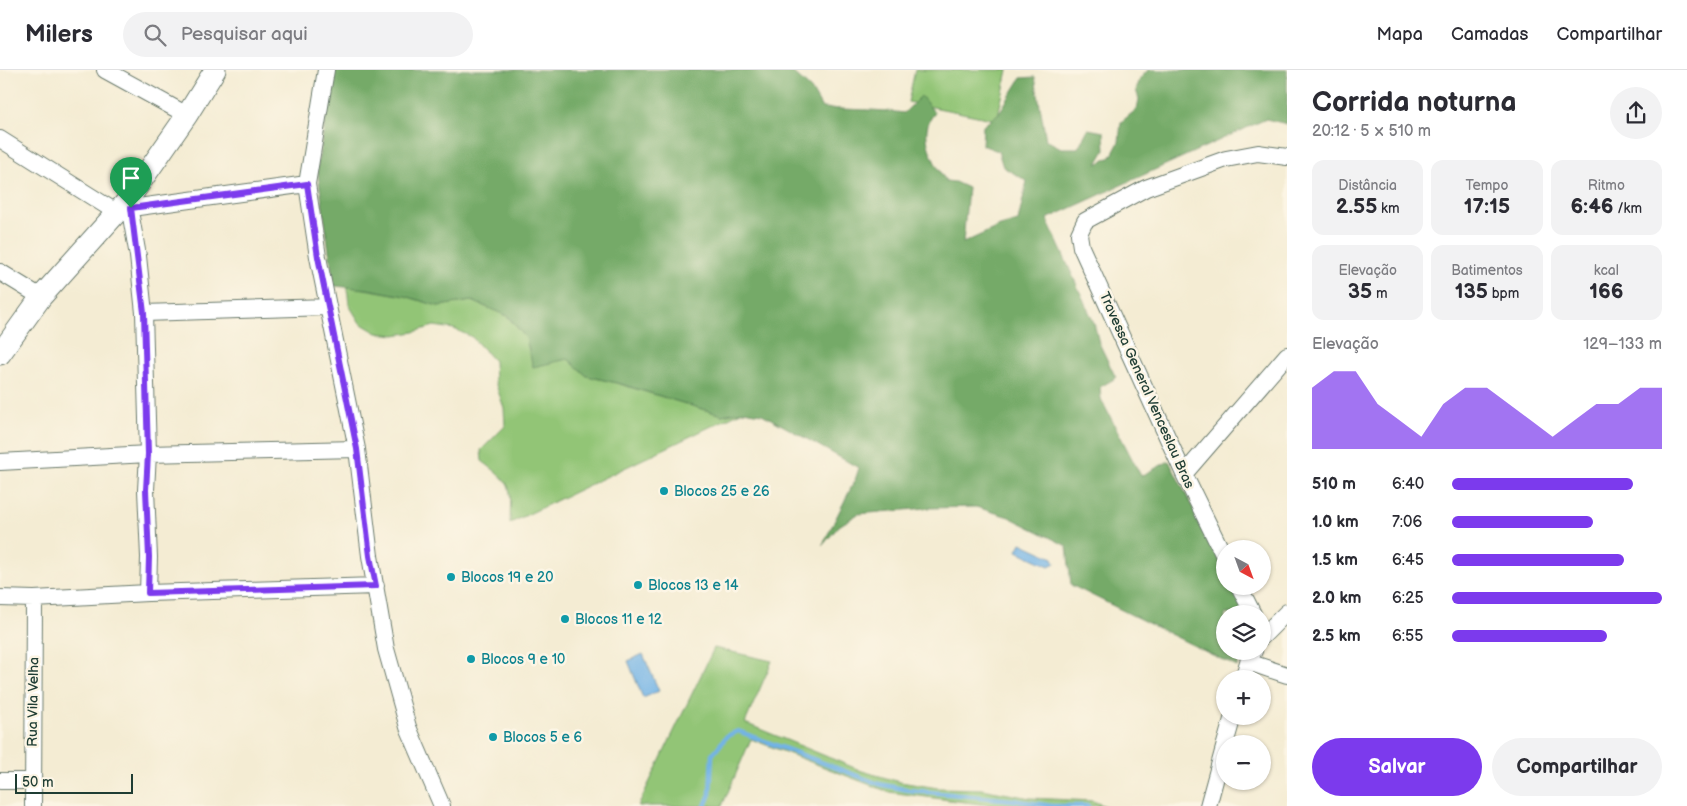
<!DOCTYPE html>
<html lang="pt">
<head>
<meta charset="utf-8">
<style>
	body { margin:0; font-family:"Balsamiq Sans",sans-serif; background:#f2f2f3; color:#2b2b33; height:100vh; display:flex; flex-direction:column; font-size:19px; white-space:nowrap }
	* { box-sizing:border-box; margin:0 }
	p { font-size:16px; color:#7c7c81 }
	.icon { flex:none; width:28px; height:28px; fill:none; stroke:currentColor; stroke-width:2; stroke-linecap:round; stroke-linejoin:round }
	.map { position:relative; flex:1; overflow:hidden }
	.drawer { display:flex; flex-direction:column; background:#fff; width:400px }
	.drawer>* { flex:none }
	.needle { width:32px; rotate:139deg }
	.fabs { position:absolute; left:1216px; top:470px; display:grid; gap:10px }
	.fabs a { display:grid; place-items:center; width:55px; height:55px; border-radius:50%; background:#fff; box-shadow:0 1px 4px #0004; font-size:25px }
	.scale { position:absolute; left:15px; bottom:12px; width:118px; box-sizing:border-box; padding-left:5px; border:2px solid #1f3d34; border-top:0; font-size:14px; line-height:18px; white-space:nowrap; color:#1f3d34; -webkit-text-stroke:4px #fcf5e5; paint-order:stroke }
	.pin { position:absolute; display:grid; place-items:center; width:42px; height:42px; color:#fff; margin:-51px -21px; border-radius:50% 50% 50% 0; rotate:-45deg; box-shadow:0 0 5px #0007 }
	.pin .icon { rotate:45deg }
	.round { display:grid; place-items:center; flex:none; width:52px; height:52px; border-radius:26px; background:#f2f2f3 }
	.headline { display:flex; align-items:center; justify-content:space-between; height:85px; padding:0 25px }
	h1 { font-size:28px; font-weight:700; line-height:38px }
	.figures { display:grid; grid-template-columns:repeat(3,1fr); gap:8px; height:85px; padding:5px 25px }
	.figures div { display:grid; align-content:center; border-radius:12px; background:#f2f2f3; text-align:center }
	.figures b { font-size:21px; font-weight:700 }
	.figures small { font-size:14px; font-weight:400 }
	.figures p { font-size:14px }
	.chart { height:140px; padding:10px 25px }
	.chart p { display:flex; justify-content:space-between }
	.chart svg { width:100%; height:90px; margin-top:5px; fill:#7c3aed; opacity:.7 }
	.button { display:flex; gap:10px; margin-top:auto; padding:10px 25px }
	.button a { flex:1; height:58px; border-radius:30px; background:#7c3aed; color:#fff; font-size:20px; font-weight:700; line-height:58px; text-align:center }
	.button a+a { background:#f2f2f3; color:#2b2b33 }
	ul { padding:0 25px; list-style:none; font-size:16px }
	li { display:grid; grid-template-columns:80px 60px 1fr; align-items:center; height:38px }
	li i { height:12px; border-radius:6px; background:#7c3aed }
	header { display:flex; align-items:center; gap:30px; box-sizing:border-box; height:70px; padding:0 25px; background:#fff; border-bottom:1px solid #e1e1e2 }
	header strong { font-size:24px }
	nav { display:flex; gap:28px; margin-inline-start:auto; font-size:18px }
	.search { width:350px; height:45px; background:#f2f2f3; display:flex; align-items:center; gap:12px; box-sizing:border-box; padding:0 18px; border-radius:28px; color:#7c7c81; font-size:19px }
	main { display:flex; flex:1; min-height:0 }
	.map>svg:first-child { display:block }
	.green { fill:#92c576; stroke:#588155 }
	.forest { fill:#75aa67; stroke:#4a744e }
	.water { fill:#72b3e6; stroke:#48788d }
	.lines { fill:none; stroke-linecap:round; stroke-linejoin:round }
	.stream { stroke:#72b3e6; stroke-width:4.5 }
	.minor-casing { stroke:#6a7a6c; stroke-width:18 }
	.tertiary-casing { stroke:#6a7a6c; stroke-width:23 }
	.minor { stroke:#fff; stroke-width:16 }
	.tertiary { stroke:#fff; stroke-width:21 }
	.route-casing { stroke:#fff; stroke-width:10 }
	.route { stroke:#7c3aed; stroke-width:6 }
	.culture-dot { fill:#0f9aa8; stroke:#fcf5e5; stroke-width:2 }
	.labels { text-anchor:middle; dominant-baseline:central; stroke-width:5; stroke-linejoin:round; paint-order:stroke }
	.street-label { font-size:14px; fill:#1f3d34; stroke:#fcf5e5 }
	.culture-label { font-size:14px; fill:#0d838f; stroke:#fcf5e5; text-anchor:start }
</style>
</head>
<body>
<header>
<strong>Milers</strong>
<div class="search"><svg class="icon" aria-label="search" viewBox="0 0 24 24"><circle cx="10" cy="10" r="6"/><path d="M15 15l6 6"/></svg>Pesquisar aqui</div>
<nav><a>Mapa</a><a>Camadas</a><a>Compartilhar</a></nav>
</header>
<main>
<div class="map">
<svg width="1287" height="736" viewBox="0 0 1287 736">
	<rect width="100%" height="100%" fill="#fcf5e5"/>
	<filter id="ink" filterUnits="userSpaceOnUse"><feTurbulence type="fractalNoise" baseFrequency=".02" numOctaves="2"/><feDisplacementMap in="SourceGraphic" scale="10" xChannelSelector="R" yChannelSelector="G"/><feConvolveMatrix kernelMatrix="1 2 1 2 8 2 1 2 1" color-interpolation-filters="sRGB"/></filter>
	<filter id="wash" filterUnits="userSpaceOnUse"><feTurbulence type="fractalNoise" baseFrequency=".0096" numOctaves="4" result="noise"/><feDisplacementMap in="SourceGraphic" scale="20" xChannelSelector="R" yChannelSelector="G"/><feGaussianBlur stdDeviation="1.12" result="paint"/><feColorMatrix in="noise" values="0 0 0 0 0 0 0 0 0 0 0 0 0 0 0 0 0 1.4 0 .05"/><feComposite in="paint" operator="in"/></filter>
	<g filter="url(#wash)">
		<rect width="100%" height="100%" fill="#f4ecd3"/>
		<path class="green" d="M915,0h93l-11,50 -89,-18z
			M347,216l58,10 33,10 34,-5 35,15 19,22 7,28 35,-7 19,17 29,7 106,32 21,-4 -233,112c1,-38 4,-38 -28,-62l-1,-11 24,-24 -1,-18 -9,-26 -1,-21 -22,-24 -18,-8 -20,-3 -20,6 -19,3 -18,-2 -17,-10 -11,-18z
			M714,578l58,13 -27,62 117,48 38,11 38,6 43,1 49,9 63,3 12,5h-110l-106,-14 -138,-53 -29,67h-84z"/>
		<path class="forest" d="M335,0h455l21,19 11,19c28,2 55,1 82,5l17,-17 14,17c-19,19 -1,50 11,68l9,1 13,6 -5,55 37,-17 18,-5 9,-40 -24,-14 -5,-16 -16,-6 1,-19 16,-13 22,-35 14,-1 11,63 15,8h17l10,-19 16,3 1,18 -8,14 14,-7 8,-15 2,-20 16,-13 2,-10 -3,-9 4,-11 8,-9h139v54l-21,-5 -219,100 47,104 5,20 17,35 -16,9 1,12 40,77 28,-15 56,109v16h8l14,28h-22v37h17l-5,16 -166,-82 -4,-39 -58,-29 -33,-10 -49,1 -69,6 -19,12 -17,20 33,-66 4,-12 -97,-54 -19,-3 -21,4 -101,-31 -34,-8 -19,-17 -35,8 -7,-29 -18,-22 -36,-15 -34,5 -33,-10 -37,-7 -34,-3 -17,-119z"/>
		<path class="water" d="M1021,473l32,15 2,5 -6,3 -32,-15z
			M643,584l16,37 -16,7 -15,-37z"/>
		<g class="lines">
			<path class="stream" d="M705,736l5,-12 2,-39 15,-19 11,-5 141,53 29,6 104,10 40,6h36"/>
		</g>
	</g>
	<g filter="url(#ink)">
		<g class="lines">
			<g class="minor-casing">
				<path id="minor" d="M105,0l82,45
					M326,0l-19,114 11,73 39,192 13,107 16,93 22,78 34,79
					M0,69l116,73
					M128,130l10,56 6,57 4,141 -2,36 3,67 -1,36
					M131,138l176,-24
					M0,202l41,25
					M144,243l183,-6
					M0,392l148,-8 209,-5
					M1184,404l103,-119
					M1225,488l-41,-84 -103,-227 -2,-13 6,-13 61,-33 80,-29 32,-6 29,4
					M1239,516l14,28
					M0,528l34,1 114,-6 228,-7
					M1262,567l25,-25
					M1248,592l39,13
					M1243,609l5,-17 6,-11
					M1225,674l8,-28
					M0,711h32
					M33,736l1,-207
					M1208,736l17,-62"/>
			</g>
			<g class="tertiary-casing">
				<path id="tertiary" d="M0,284l41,-57 87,-97 59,-85 28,-45"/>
			</g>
			<use href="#minor" class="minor"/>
			<use href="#tertiary" class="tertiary"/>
		</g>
	</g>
	<g class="lines" filter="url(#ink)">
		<g class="route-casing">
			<path id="route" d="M307,114l11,73 39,192 13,107 6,30 -228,7 1,-36 -3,-67 2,-36 -4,-141 -13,-105z"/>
		</g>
		<use href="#route" class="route"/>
	</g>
	<g class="culture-dot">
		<circle cx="664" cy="421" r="5"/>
		<circle cx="451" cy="507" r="5"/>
		<circle cx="638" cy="515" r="5"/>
		<circle cx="565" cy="549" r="5"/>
		<circle cx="471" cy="589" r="5"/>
		<circle cx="493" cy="667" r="5"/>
	</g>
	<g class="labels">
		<g class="street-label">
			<text transform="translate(1147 320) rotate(66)">Travessa General Venceslau Bras</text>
			<text transform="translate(33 632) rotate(-89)">Rua Vila Velha</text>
		</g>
		<g class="culture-label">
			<text x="674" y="421">Blocos 25 e 26</text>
			<text x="461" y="507">Blocos 19 e 20</text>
			<text x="648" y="515">Blocos 13 e 14</text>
			<text x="575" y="549">Blocos 11 e 12</text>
			<text x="481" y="589">Blocos 9 e 10</text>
			<text x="503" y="667">Blocos 5 e 6</text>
		</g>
	</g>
</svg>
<div class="fabs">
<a><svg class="needle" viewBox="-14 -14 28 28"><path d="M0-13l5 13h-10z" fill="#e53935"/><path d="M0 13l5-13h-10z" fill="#7c7c81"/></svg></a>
<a><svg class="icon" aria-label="layers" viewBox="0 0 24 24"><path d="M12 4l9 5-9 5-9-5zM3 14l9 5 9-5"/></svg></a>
<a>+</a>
<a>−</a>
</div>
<div class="scale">50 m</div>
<div class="pin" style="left:131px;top:138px;background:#1e9e55"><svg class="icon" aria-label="arrive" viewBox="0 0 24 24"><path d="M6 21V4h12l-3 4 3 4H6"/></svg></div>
</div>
<section class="drawer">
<div class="headline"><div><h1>Corrida noturna</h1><p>20:12 · 5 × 510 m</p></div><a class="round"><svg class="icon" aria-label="share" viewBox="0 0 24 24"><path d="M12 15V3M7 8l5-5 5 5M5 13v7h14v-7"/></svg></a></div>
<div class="figures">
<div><p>Distância</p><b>2.55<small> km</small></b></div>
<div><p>Tempo</p><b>17:15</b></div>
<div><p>Ritmo</p><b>6:46<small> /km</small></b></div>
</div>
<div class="figures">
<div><p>Elevação</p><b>35<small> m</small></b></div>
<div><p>Batimentos</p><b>135<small> bpm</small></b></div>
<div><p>kcal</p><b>166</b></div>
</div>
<div class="chart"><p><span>Elevação</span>129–133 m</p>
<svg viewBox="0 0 160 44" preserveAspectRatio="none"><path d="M0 44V14L10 6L20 6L30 22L40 30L50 38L60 22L70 14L80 14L90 22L100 30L110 38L120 30L130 22L140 22L150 14L160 14V44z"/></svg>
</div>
<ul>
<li><b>510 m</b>6:40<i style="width:86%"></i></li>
<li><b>1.0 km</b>7:06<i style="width:67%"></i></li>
<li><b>1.5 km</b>6:45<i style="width:82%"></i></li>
<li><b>2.0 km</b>6:25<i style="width:100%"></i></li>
<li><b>2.5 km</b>6:55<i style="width:74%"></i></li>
</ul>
<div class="button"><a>Salvar</a><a>Compartilhar</a></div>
</section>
</main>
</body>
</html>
